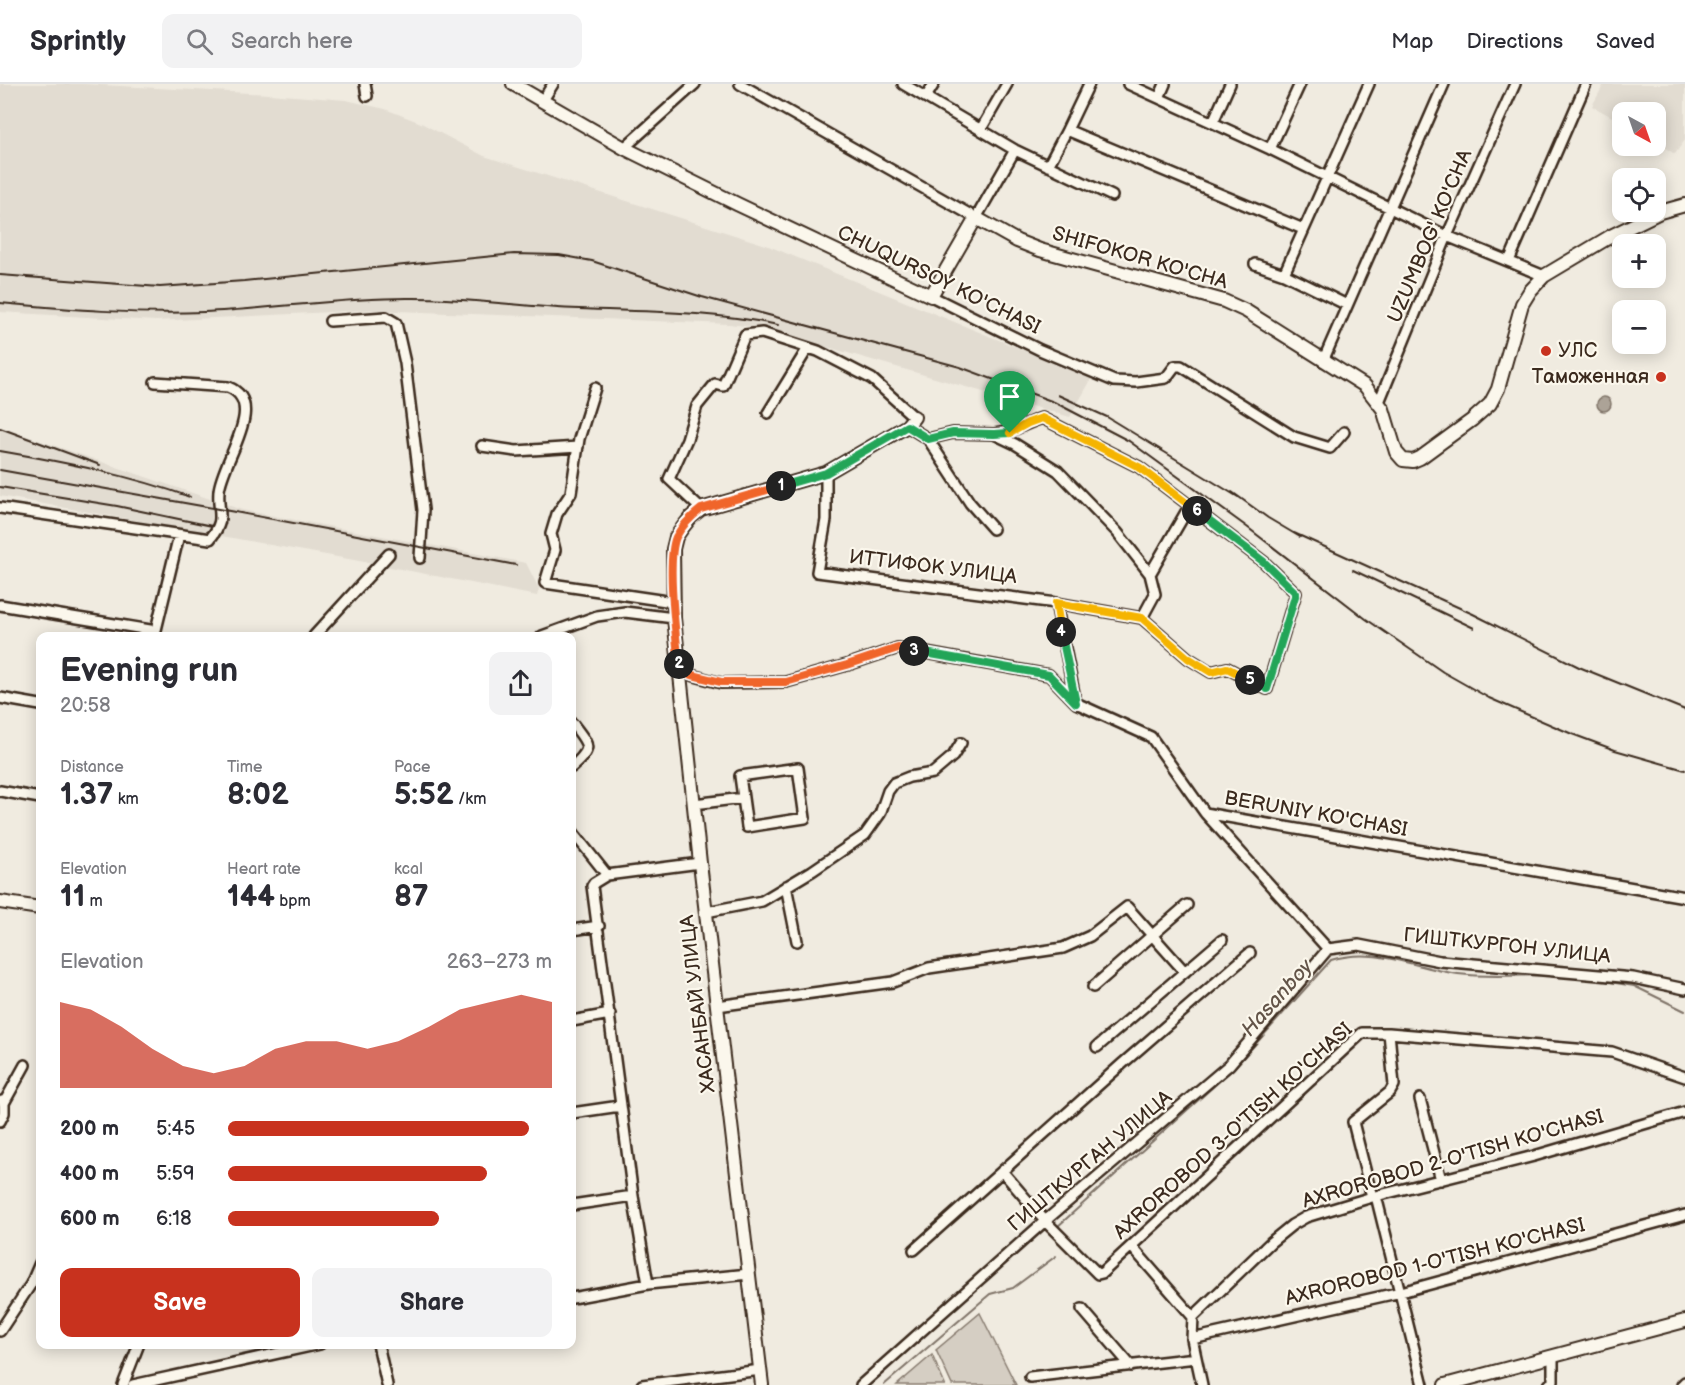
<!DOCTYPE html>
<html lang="en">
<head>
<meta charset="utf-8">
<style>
	body { margin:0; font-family:"Balsamiq Sans",sans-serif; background:#f2f2f3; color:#2b2b33; height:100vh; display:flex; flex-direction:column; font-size:22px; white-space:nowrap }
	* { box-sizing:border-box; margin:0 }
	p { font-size:20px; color:#7c7c81 }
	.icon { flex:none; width:33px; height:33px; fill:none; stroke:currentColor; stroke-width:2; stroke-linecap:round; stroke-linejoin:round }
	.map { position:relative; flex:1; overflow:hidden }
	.panel { position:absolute; left:36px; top:548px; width:540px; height:717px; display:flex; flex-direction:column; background:#fff; border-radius:12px; box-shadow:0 3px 15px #0003 }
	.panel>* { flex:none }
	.needle { width:39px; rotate:140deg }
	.buttons { position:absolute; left:1612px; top:18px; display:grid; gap:12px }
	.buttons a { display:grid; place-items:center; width:54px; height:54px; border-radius:12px; background:#fff; box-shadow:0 3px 15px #0003; font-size:30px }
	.pin { position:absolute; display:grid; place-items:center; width:51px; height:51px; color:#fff; margin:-62px -26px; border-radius:50% 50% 50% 0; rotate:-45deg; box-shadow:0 0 6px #0007 }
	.pin .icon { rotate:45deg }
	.km { position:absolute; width:30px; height:30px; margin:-15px; border-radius:50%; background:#222; color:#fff; font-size:16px; line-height:30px; text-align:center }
	.round { display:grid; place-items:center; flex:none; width:63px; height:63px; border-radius:12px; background:#f2f2f3 }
	.overview { display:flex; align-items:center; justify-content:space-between; height:102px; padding:0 24px }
	h1 { font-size:33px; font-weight:700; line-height:45px }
	.figures { display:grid; grid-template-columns:repeat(3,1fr); gap:9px; height:102px; padding:6px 24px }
	.figures div { display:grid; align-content:center }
	.figures b { font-size:30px; font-weight:700 }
	.figures small { font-size:16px; font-weight:400 }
	.figures p { font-size:16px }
	.chart { height:168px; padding:12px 24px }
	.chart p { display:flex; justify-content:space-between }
	.chart svg { width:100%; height:108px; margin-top:6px; fill:#c8321e; opacity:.7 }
	.primary-button { display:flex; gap:12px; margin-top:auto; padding:12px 24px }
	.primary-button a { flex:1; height:69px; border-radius:12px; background:#c8321e; color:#fff; font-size:24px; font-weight:700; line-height:69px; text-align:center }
	.primary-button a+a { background:#f2f2f3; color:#2b2b33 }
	ul { padding:0 24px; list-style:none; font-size:20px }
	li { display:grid; grid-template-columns:96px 72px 1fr; align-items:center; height:45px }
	li i { height:15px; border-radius:8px; background:#c8321e }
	header { display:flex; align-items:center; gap:36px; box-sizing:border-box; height:84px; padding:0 30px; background:#fff; border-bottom:2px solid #e1e1e2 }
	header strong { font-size:28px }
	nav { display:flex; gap:33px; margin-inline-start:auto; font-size:21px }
	.search { width:420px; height:54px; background:#f2f2f3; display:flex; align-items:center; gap:15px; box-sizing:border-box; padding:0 21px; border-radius:12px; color:#7c7c81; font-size:22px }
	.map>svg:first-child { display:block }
	.built { fill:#e2dcd1 }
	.green { fill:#d5cec3; stroke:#887c70; stroke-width:1.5 }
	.water { fill:#aca397; stroke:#7f7367; stroke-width:1.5 }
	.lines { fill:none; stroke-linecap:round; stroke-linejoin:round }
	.stream { stroke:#7f7367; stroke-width:2 }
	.minor-casing { stroke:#3b2a1e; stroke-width:14 }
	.tertiary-casing { stroke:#3b2a1e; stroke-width:16 }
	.minor { stroke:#fbf7ec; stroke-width:9 }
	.tertiary { stroke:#fbf7ec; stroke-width:12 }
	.rail { stroke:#3b2a1e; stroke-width:2 }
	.split-1-casing { stroke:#fff; stroke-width:12 }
	.split-2-casing { stroke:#fff; stroke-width:12 }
	.split-3-casing { stroke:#fff; stroke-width:12 }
	.split-4-casing { stroke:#fff; stroke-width:12 }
	.split-5-casing { stroke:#fff; stroke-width:12 }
	.split-6-casing { stroke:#fff; stroke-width:12 }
	.split-7-casing { stroke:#fff; stroke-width:12 }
	.split-1 { stroke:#22a559; stroke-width:8 }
	.split-2 { stroke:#f0652b; stroke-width:8 }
	.split-3 { stroke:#f0652b; stroke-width:8 }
	.split-4 { stroke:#22a559; stroke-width:8 }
	.split-5 { stroke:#f5b400; stroke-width:8 }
	.split-6 { stroke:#22a559; stroke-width:8 }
	.split-7 { stroke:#f5b400; stroke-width:8 }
	.poi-dot { fill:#c8321e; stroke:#fbf7ec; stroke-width:2 }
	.labels { text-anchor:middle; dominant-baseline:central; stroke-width:4.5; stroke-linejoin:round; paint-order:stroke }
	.street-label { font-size:20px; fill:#3b2a1e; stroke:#fbf7ec }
	.poi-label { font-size:20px; fill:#3b2a1e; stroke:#fbf7ec; text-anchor:start }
	.water-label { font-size:21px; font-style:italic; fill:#635448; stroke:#fbf7ec }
</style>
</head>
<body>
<header>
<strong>Sprintly</strong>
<div class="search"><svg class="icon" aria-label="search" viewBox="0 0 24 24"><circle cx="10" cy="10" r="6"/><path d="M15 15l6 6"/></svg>Search here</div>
<nav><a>Map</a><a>Directions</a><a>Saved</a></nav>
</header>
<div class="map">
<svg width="1685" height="1301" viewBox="0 0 1685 1301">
	<rect width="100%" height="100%" fill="#f0ebe0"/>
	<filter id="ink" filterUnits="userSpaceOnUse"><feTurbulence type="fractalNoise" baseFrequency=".0167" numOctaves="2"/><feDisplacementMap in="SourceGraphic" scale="12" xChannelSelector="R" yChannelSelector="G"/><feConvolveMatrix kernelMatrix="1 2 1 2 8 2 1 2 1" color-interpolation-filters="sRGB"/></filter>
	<g filter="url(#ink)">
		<path class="built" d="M0,0h83l186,10 77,6 39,9 36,14 63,33 282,89 326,133 -22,39 -309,-89 -32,-4 -357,-14 -216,11 -156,-9z
			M1604,0h81v56l-10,14 -19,-12v-30h-33v11l-31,-17z
			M0,343l242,83 284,53 13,26 -2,7 -172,-34 -365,-66z"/>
		<path class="green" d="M980,1229l36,72h-64l-16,-35z
			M932,1271l13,30h-48z"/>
		<path class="water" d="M1597 320a7 7 0 1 1 14 0a7 7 0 1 1-14 0Z"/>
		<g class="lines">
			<path class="stream" d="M1592,895l42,7 51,25
				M1057,1143l177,-159 97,-108c44,-14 84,8 127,14 30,4 62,1 92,1
				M884,1301l106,-91 23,-6 43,-32"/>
			<g class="minor-casing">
				<path id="minor" d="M365,0l2,12
					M740,0l236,134 39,-68
					M903,0l112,66 97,46
					M1128,0l142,65 177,87 97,40
					M926,13l8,-13
					M1159,14l6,-14
					M543,16l10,-16
					M1213,38l17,-38
					M981,45l26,-45
					M1067,46l22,-46
					M624,64l71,-64
					M1270,65l30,-65
					M1048,82l19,-36 236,99
					M1509,177l77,-177
					M1255,180l29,10 63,31
					M1284,190l85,-190
					M931,212l109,54 74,31 22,1 30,-4 9,-12h6l113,71 36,11 14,-16
					M330,237l56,-4 10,6 9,40 18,147 -3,48
					M1323,277l121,-277
					M595,304l-16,51 -8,54 -14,21 -6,20 4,16 -10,33 128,19
					M1379,318l68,-166 68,-152
					M768,329l40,-65
					M907,342l21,13 25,-6 41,1 21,10 43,27 59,61 33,42 5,20 -13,24
					M928,355l42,64 23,26
					M482,362l34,5 62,-4
					M826,389v47l-9,52 239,31 86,15 46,40 23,14 16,-4 40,21 29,-96 -32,-31 -125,-95 -97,-49c-18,6 -28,14 -48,16
					M0,424l210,31c17,-21 7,-25 9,-48 2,-29 50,-88 9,-104l-73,-5
					M701,425l-32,-30 18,-40 10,-33 18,-22 8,2 22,-51 17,-2 56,18 54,28 42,38
					M1150,490l40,-69
					M1056,519l20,100
					M0,521l156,26
					M155,550l24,-99
					M314,552l75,-82
					M542,552l55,-20 28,-4 49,6
					M680,588l41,11 65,-1 61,-17 51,-17 151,27 27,28 75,34 54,76 480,84
					M0,614l40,7
					M572,683c22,-20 17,-21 1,-43
					M798,684l7,50 -58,9 -7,-51z
					M0,707l40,7
					M694,720l49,-6
					M1205,729l123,136
					M572,747l35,44
					M786,802l11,55
					M706,828l56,-11 50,-30 53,-36 15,-21 8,-23 6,-8 15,-6 24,-4 20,-17 8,-13
					M572,846l27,-4
					M1328,865l31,-4 81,16 193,17 52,11
					M1093,903l94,-82
					M717,922l176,-24 36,-14 134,-20 27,-12 37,-29 58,65
					M572,937l38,-7
					M1097,963l125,-107
					M1420,1015l21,81
					M4,1019l21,-38
					M572,1029l48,-7
					M0,1037l4,-8v-10l-2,-2
					M1002,1087l43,50 53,53 4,-1 260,-240h27l223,19 73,25
					M1376,1112l47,189
					M1372,1113l-19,-75 37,-30 4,-7 -5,-52
					M572,1121l61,-9
					M1132,1163l61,70 -1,22 10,46
					M914,1166l208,-186 128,-111
					M648,1200l-15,-88 -41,-310 2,-3 13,-8 93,-12
					M572,1214l76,-14 101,-10
					M1082,1225l49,57
					M1193,1233l78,-75 21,-17 14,-8 66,-20 162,-41 151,-44
					M0,1247l31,-47 9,-21
					M1192,1255l209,-47 284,-77
					M378,1260l9,41
					M1030,1293l166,-19
					M123,1301l16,-41
					M133,1301l187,-41
					M642,1301l119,-15
					M861,1301l184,-164 184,-156 99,-116
					M1549,1301l4,-4v-25
					M1682,1301l3,-3"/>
			</g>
			<g class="tertiary-casing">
				<path id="tertiary" d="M513,0l111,64 113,56 194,92 45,-78 41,23 23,9 184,51 22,10 119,75 18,23 13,43 7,8 10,1 7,-3 52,-38 18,-16 8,-15 24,-85 8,-13 14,-15 67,-40 49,-24 25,-7
					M0,818l40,6
					M762,1301l-62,-522 -26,-245 -1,-69 3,-12 7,-10 8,-10 10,-8 125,-36 81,-47 7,-9
					M1445,1301l240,-64"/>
			</g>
			<use href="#minor" class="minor"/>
			<use href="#tertiary" class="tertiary"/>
			<path class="rail" d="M0,191l160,12 84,-6 270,-27 45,1 33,6 110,36 258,70 94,35 75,39 118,86 119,92 77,53 46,26 83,36 43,16 70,20
				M0,219c68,6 136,12 204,9 68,-3 135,-14 203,-14 58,-1 115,9 172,11 67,3 133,2 199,16
				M1058,311l49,22 131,80
				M0,344l100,37
				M0,367c64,11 129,24 190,46
				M0,386l235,42 281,53
				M0,403l117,19 95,20
				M1232,408l36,26 32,19
				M1294,449l179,81 106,53 106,43
				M1353,486l121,58"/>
		</g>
	</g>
	<g class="lines" filter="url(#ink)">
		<g class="split-1-casing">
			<path id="split-1" d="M781,402l45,-13 81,-47 21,13 25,-6 41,1 16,-1"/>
		</g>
		<g class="split-2-casing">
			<path id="split-2" d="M679,580c-3,-28 -13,-103 -3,-127 6,-12 15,-20 25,-28l80,-23"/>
		</g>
		<g class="split-3-casing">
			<path id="split-3" d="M679,580l1,8 41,10h65l61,-17 51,-17 16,3"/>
		</g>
		<g class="split-4-casing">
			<path id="split-4" d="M914,567l135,24 27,28 -15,-71"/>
		</g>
		<g class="split-5-casing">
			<path id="split-5" d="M1061,548l-5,-29 86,15 46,40 23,14 16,-4 23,12"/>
		</g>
		<g class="split-6-casing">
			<path id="split-6" d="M1197,427l67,51 32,31 -29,96 -17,-9"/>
		</g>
		<g class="split-7-casing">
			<path id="split-7" d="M1010,349l18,-10 14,-5 97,49 58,44"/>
		</g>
		<use href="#split-1" class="split-1"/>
		<use href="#split-2" class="split-2"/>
		<use href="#split-3" class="split-3"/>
		<use href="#split-4" class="split-4"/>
		<use href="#split-5" class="split-5"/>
		<use href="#split-6" class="split-6"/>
		<use href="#split-7" class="split-7"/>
	</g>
	<g class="poi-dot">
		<circle cx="1546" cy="267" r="6"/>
		<circle cx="1661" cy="293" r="6"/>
	</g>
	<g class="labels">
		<g class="street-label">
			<text transform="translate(1430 152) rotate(-67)">UZUMBOG' KO'CHA</text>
			<text transform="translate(1140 174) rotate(16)">SHIFOKOR KO'CHA</text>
			<text transform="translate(939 196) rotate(26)">CHUQURSOY KO'CHASI</text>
			<text transform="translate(933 483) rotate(7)">ИТТИФОК УЛИЦА</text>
			<text transform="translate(1316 730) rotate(10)">BERUNIY KO'CHASI</text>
			<text transform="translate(1507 862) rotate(6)">ГИШТКУРГОН УЛИЦА</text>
			<text transform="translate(698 920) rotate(-97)">ХАСАНБАЙ УЛИЦА</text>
			<text transform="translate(1233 1047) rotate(-42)">AXROROBOD 3-O'TISH KO'CHASI</text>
			<text transform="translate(1453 1075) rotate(-16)">AXROROBOD 2-O'TISH KO'CHASI</text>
			<text transform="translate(1090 1077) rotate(-40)">ГИШТКУРГАН УЛИЦА</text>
			<text transform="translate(1435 1178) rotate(-14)">AXROROBOD 1-O'TISH KO'CHASI</text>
		</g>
		<g class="poi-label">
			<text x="1558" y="267">УЛС</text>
			<text x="1649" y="293" text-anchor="end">Таможенная</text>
		</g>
		<g class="water-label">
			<text transform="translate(1277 914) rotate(-48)">Hasanboy</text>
		</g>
	</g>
</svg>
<div class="buttons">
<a><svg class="needle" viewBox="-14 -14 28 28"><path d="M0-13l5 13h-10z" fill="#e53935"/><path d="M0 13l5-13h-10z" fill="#7c7c81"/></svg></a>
<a><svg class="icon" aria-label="locate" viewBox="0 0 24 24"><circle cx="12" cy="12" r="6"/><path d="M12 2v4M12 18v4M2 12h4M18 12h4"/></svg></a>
<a>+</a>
<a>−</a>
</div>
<div class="pin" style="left:1010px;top:349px;background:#1e9e55"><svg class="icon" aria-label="arrive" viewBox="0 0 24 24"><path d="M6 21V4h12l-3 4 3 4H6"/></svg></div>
<b class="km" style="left:781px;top:402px">1</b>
<b class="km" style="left:679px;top:580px">2</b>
<b class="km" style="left:914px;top:567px">3</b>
<b class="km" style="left:1061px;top:548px">4</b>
<b class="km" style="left:1250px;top:596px">5</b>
<b class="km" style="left:1197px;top:427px">6</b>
<section class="panel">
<div class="overview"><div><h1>Evening run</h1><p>20:58</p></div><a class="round"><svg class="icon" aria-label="share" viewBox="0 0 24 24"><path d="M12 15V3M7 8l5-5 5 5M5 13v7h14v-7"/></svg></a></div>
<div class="figures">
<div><p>Distance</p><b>1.37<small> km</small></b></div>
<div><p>Time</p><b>8:02</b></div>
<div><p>Pace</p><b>5:52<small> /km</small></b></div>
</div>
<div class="figures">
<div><p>Elevation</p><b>11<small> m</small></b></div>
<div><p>Heart rate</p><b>144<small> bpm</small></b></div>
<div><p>kcal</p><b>87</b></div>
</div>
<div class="chart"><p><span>Elevation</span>263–273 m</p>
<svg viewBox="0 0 160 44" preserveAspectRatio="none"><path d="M0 44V9L10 12L20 19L30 28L40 35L50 38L60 35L70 28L80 25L90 25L100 28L110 25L120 19L130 12L140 9L150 6L160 9V44z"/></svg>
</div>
<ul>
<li><b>200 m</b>5:45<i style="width:93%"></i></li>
<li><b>400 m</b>5:59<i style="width:80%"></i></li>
<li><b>600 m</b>6:18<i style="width:65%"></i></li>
</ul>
<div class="primary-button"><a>Save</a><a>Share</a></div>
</section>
</div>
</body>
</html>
